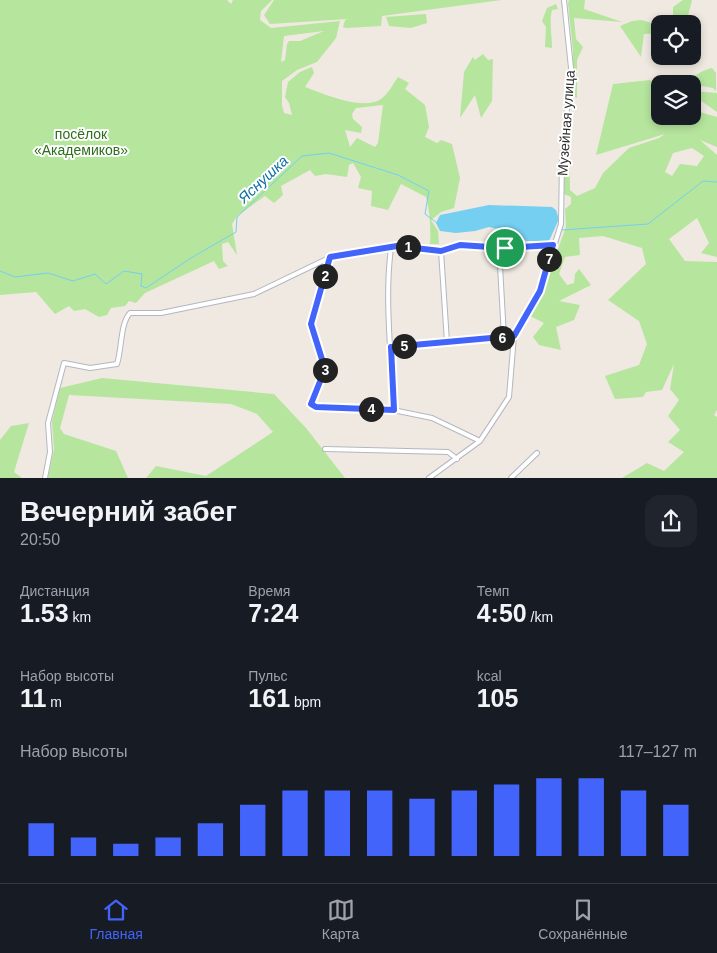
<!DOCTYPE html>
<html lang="ru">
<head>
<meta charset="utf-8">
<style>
	body { margin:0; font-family:Arial,sans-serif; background:#20242c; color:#f1f3f6; height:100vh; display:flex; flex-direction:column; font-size:19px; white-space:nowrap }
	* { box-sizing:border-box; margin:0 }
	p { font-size:16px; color:#9ea1a6 }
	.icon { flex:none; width:28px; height:28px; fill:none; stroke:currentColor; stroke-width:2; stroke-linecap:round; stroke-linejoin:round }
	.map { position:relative; height:478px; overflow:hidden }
	.panel { display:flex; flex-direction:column; background:#171b24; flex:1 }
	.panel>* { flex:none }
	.controls { position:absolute; left:651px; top:15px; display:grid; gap:10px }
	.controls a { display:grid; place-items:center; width:50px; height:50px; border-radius:10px; background:#171b24; box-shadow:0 2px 8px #0003; font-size:25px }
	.pin { position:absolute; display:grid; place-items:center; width:42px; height:42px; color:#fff; margin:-21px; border:2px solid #fff; border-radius:50%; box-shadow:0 1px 5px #0007 }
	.km { position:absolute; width:25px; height:25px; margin:-12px; border-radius:50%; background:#222; color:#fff; font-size:14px; line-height:25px; text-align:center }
	.round { display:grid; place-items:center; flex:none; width:52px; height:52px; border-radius:15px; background:#20242c }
	.summary { display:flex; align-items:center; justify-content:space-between; height:85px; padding:0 20px }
	h1 { font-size:28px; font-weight:600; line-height:38px }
	.figures { display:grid; grid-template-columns:repeat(3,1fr); gap:8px; height:85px; padding:5px 20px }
	.figures div { display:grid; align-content:center }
	.figures b { font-size:25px; font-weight:600 }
	.figures small { font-size:14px; font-weight:400 }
	.figures p { font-size:14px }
	.chart { height:140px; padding:10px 20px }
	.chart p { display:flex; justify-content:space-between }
	.chart svg { width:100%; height:90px; margin-top:5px; stroke:#4264fb; stroke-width:6 }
	.menu { display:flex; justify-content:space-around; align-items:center; height:70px; border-top:1px solid #363941; background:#171b24; font-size:14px; color:#9ea1a6 }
	.menu a { display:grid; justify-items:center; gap:2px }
	.menu .current { color:#4264fb }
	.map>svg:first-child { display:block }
	.green { fill:#b6e59e; fill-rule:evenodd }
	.water { fill:#75cff0 }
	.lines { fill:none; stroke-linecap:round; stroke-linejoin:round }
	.stream { stroke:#75cff0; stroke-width:1 }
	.minor-casing { stroke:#b4b7c1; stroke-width:6 }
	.minor { stroke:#fff; stroke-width:4 }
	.route-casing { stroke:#fff; stroke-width:10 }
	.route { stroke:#4264fb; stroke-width:6 }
	.labels { text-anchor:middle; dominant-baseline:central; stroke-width:4; stroke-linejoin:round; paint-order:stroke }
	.street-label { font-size:14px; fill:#2e2e2e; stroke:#fff }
	.park-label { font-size:14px; fill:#2c6e1b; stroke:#fff }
	.water-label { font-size:15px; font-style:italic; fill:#0d6fa3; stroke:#fff }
</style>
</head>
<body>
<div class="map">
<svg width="717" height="478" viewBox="0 0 717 478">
	<rect width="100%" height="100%" fill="#efe9e1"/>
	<path class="green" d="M0,0h227l4,4 2,-4h39l-11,11 -1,9 11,8 69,-7 -4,17 -19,24 -20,8 -15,11v24l2,8 8,2 -3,-12 -4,-6 3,-15 12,-10 12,-5 2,6 -9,14c19,7 58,24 76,12 8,-6 12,-15 17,-22l11,6 -4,6 20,16 4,22 -4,10 12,6 4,-3 11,4 8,34 -6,30 -13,4 -10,8 7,11 1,13h-9c1,-16 0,-32 -4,-47l-25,-13 -13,26 -17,-4 1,-15 -14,-3 3,-11 -8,-14 -4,2 -2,12 -21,-3 -11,2 -5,-6 -29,16 2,9 -9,8 -9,-7 -28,20 -5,8 5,31 -9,-13 -6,2 1,17 5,5 -9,3 -5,-8 -69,32 -9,10 -7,-2 -4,5 -14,2 -4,7 -8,2 -14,-8 -11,2 -5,-5 -14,8 -19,-22 -36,3zM324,31l-24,10h-11l-2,3 -2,16 -4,2 3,-26zM383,105l-5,38 -3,4 -18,-9 -7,9 -5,-17 16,3 1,-6 -9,-8 -1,-5 4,-6z
		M274,0h227l-119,16 -1,10 -35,2 -3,-1 2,-7 3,-1 -78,5 -6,-9z
		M569,0h16l-1,9 38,13 -48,-4 2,21 7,8 -6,13v38l-4,-2v-46l-5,-47z
		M683,0h9l-6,24h-13v-17z
		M556,4l2,5 -6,1c-3,12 0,25 0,38l-7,-1 1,-20 -4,-6 5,-13z
		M426,14l1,9 -16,5 -22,-2 -3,-9z
		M642,20l18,6v7l-16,1 -3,23 -21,-31 12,-5z
		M483,54l5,6 5,-1 -1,42 -11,17 -6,-23 -15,23 4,-46 9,-15 2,3z
		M712,68l4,5v18l-3,-3 -29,-5 2,-4c10,-2 15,-9 26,-11z
		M650,80l10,10v26h32l1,-6 24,7v30l-17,-7 17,15v102l-16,-4 8,-10 -12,-25 -28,21 16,22 32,1v148l-3,5 3,2v61h-95l25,-15 17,8 20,-19 -16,-10 12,-12 -12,-14 11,-16 -9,-11 4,-25 -12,26 -16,2 -3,5 -28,2 -10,-23 34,-11 8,-21 -8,-23 -31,-21 38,-36 -4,-16 -39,-12 -24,2 1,17 -15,2 -6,17 8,11 7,-2 1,-9 4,-5 12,16 -32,16 21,4 -6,15 -18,7 5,23 -22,-5 -6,-8 11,-14 -16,-8 14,-22 24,-66 -1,-18 6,-5v-7l-7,-3v-38l5,-1 1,35 7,6 18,-8 8,-15 26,-25 30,-10 6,-4 -69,21 17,-71zM692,148l12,8 -7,10 -17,-2 -8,12 -7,-4 8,-19z
		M693,91l24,2v19l-20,-14h-4z
		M102,378l172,16 32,34 39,50h-199l10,-12 50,10 67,-44 -16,-18 -26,-10 -162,-9 -9,33 4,6 52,17 12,27h-80l6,-29 -2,-27 8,-34z
		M29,423l-15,49 8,6h-22v-38l11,-14z"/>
	<path class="water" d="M489,205l63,2 4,3 3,9 -10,22h-23l-8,-7 -29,-7 -14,4 -19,2 -16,-2 -4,-8 4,-8z"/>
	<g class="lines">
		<path class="stream" d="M562,230l86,-6 55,-43 14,1
			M0,271l15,6 33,-4 25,8 22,-7 11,10 18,-13 18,3 -1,12 5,2 45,-30 45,-26 1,-15 65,-61 27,-3 69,22 31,16 -4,23 12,9"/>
		<g class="minor-casing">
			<path id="minor" d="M391,248c-7,53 1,108 2,162
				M499,248l5,89
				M441,251l6,91
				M330,258l-19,66 14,45 -14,35 5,3 77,3 39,8 48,23
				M391,347l123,-11
				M325,449l123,3 9,7
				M45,478l5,-26 -2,-29 16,-60 26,5 27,-4c5,-15 3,-40 13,-51h31l93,-19 81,-39 62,-9 44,5 19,-6 45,3 48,-3
				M429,478l51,-37 29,-44 5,-61 26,-45 21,-67 1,-65 9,-91 -7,-68
				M511,478l26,-25"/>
		</g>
		<use href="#minor" class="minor"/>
	</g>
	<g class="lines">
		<g class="route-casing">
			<path id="route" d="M460,245l45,3 48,-3 -13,46 -26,45 -123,11 3,63 -78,-3 -5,-3 14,-35 -14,-45 19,-67 67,-11 44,5z"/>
		</g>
		<use href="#route" class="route"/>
	</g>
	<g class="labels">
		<g class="street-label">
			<text transform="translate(566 123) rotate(-86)">Музейная улица</text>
		</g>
		<g class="park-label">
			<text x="81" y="134">посёлок<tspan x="81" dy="16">«Академиков»</tspan></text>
		</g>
		<g class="water-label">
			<text transform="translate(263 179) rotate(-43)">Яснушка</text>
		</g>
	</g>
</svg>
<div class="controls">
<a><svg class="icon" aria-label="locate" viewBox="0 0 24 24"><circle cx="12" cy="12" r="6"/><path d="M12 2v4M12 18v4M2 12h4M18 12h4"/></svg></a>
<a><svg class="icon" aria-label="layers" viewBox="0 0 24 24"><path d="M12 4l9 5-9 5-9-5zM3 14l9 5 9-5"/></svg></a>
</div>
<div class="pin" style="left:505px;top:248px;background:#1e9e55"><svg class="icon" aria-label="arrive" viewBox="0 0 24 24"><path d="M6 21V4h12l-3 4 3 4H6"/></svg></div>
<b class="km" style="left:408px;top:247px">1</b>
<b class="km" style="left:325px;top:276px">2</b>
<b class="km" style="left:325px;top:370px">3</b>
<b class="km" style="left:371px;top:409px">4</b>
<b class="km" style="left:404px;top:346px">5</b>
<b class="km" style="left:502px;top:338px">6</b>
<b class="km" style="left:549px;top:259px">7</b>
</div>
<section class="panel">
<div class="summary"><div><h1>Вечерний забег</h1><p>20:50</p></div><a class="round"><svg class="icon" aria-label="share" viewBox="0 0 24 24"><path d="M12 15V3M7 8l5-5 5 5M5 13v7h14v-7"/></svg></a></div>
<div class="figures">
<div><p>Дистанция</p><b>1.53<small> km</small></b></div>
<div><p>Время</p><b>7:24</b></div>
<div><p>Темп</p><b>4:50<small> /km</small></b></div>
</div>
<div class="figures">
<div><p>Набор высоты</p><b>11<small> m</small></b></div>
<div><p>Пульс</p><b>161<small> bpm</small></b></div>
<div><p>kcal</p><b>105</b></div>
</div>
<div class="chart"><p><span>Набор высоты</span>117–127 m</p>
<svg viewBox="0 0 160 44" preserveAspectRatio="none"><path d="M5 44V28M15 44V35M25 44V38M35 44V35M45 44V28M55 44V19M65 44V12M75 44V12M85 44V12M95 44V16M105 44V12M115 44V9M125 44V6M135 44V6M145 44V12M155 44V19"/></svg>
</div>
</section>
<nav class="menu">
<a class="current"><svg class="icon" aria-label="home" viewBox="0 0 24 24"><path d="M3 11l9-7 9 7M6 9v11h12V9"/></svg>Главная</a>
<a><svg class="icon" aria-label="map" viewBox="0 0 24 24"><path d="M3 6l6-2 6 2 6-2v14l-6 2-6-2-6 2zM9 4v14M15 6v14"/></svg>Карта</a>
<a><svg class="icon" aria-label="saved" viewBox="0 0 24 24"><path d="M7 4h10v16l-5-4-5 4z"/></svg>Сохранённые</a>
</nav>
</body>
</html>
